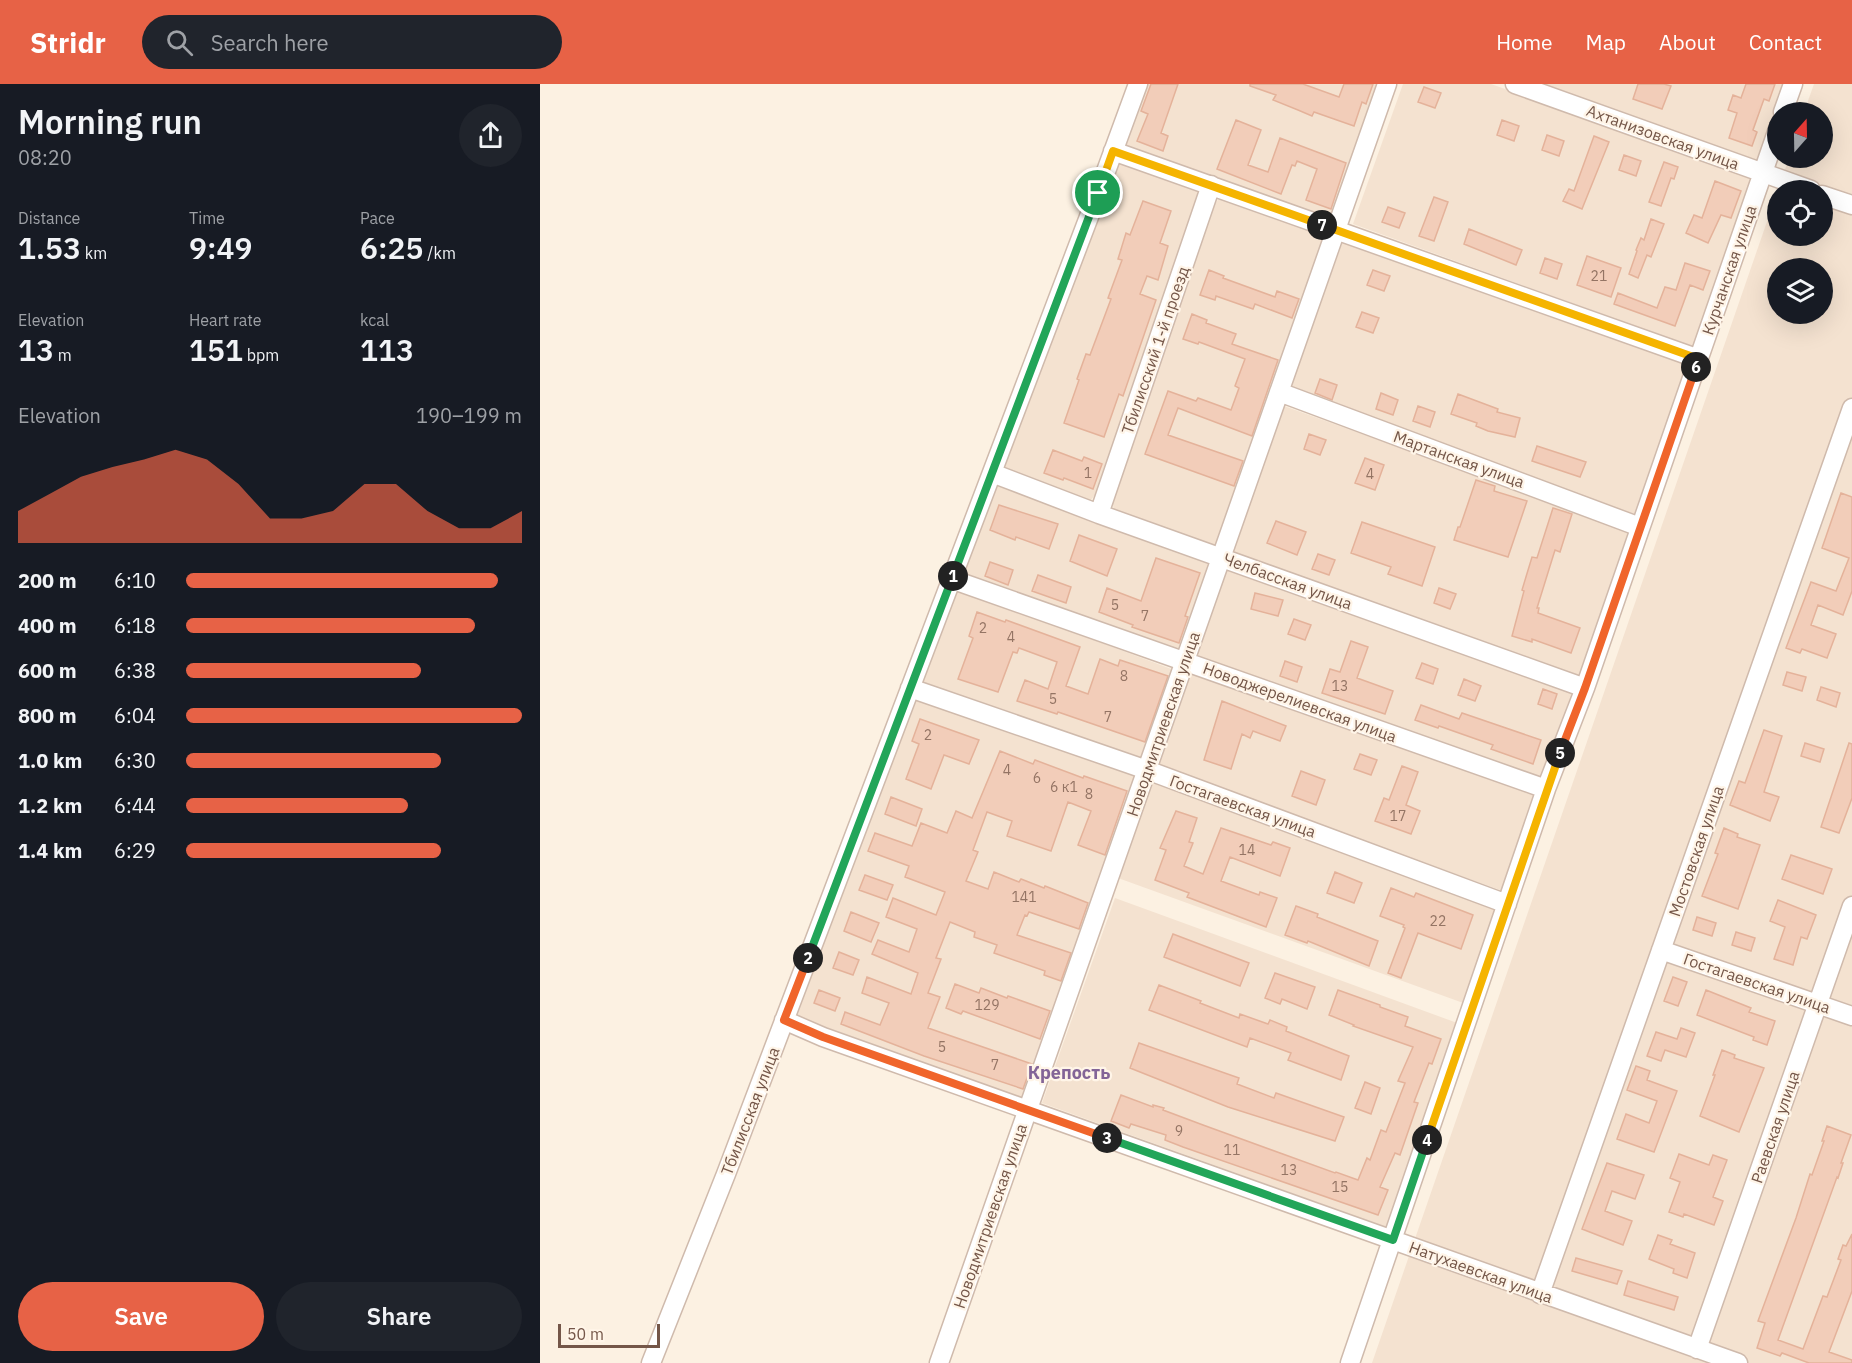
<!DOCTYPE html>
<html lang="en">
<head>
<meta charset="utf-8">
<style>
	body { margin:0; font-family:"IBM Plex Sans",sans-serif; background:#20242c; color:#f1f3f6; height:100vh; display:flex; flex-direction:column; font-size:22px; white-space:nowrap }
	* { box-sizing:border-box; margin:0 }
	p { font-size:20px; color:#9ea1a6 }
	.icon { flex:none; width:33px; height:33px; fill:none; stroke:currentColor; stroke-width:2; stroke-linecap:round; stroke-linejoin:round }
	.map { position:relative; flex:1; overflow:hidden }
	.panel { display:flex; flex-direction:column; background:#171b24; width:540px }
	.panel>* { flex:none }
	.needle { width:39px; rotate:20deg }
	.controls { position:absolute; left:1227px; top:18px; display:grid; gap:12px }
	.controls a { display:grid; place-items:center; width:66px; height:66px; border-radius:50%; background:#171b24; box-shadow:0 6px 24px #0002; font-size:30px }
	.scale { position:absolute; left:18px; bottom:15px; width:102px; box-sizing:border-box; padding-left:6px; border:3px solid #745648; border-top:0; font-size:16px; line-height:21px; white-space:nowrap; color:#745648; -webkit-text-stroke:4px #fff5e8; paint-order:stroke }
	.pin { position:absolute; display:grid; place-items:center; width:51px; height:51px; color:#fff; margin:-26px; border:3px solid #fff; border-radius:50%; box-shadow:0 2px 6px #0007 }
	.km { position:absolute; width:30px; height:30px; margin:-15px; border-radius:50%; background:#222; color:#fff; font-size:16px; line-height:30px; text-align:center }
	.round { display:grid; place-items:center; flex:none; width:63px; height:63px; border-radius:32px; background:#20242c }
	.head { display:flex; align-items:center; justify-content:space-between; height:102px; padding:0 18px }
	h1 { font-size:33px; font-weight:600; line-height:45px }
	.figures { display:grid; grid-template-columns:repeat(3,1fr); gap:9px; height:102px; padding:6px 18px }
	.figures div { display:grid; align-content:center }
	.figures b { font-size:30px; font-weight:600 }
	.figures small { font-size:16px; font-weight:400 }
	.figures p { font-size:16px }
	.chart { height:168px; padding:12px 18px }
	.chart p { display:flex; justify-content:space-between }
	.chart svg { width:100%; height:108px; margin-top:6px; fill:#e76246; opacity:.7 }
	.action { display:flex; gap:12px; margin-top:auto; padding:12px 18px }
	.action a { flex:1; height:69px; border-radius:36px; background:#e76246; color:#fff; font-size:24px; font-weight:600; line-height:69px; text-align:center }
	.action a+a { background:#20242c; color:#f1f3f6 }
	ul { padding:0 18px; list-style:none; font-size:20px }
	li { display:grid; grid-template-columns:96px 72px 1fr; align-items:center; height:45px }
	li i { height:15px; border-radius:8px; background:#e76246 }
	header { display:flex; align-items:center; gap:36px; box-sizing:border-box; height:84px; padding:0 30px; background:#e76246; color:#fff }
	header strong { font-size:28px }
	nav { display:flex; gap:33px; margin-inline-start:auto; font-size:21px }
	.search { width:420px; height:54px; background:#20242c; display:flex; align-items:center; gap:15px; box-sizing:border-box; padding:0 21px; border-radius:33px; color:#9ea1a6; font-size:22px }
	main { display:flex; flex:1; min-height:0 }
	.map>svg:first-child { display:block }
	.residential { fill:#f4e2d0; fill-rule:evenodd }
	.building { fill:#f2cdb9; stroke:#e4b29a; stroke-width:1.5 }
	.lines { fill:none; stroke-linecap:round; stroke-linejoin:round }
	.minor-casing { stroke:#cfbaac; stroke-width:21 }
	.minor { stroke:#fff; stroke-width:18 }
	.split-1-casing { stroke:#fff; stroke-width:12 }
	.split-2-casing { stroke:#fff; stroke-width:12 }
	.split-3-casing { stroke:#fff; stroke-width:12 }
	.split-4-casing { stroke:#fff; stroke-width:12 }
	.split-5-casing { stroke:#fff; stroke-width:12 }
	.split-6-casing { stroke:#fff; stroke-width:12 }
	.split-7-casing { stroke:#fff; stroke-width:12 }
	.split-8-casing { stroke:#fff; stroke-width:12 }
	.split-1 { stroke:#22a559; stroke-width:8 }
	.split-2 { stroke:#22a559; stroke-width:8 }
	.split-3 { stroke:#f0652b; stroke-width:8 }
	.split-4 { stroke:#22a559; stroke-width:8 }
	.split-5 { stroke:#f5b400; stroke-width:8 }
	.split-6 { stroke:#f0652b; stroke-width:8 }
	.split-7 { stroke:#f5b400; stroke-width:8 }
	.split-8 { stroke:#f5b400; stroke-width:8 }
	.labels { text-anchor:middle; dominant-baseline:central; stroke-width:4.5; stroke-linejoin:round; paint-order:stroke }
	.number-label { font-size:14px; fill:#947464 }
	.street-label { font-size:16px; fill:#745648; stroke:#fff5e8 }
	.neighbourhood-label { font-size:18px; font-weight:bold; fill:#836497; stroke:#fff5e8 }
</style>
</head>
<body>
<header>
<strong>Stridr</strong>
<div class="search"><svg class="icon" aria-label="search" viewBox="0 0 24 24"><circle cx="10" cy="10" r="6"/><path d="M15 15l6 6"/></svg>Search here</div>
<nav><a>Home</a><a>Map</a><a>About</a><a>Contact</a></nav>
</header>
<main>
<section class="panel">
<div class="head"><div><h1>Morning run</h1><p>08:20</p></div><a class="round"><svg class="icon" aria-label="share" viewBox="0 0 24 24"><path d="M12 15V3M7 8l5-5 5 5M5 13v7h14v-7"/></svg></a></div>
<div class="figures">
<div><p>Distance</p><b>1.53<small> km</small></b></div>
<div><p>Time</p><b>9:49</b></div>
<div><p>Pace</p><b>6:25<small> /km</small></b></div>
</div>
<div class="figures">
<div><p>Elevation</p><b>13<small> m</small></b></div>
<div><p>Heart rate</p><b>151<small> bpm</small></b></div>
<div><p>kcal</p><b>113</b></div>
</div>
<div class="chart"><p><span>Elevation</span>190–199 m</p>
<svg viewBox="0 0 160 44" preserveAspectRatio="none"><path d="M0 44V31L10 24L20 17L30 13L40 10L50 6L60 10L70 20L80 34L90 34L100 31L110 20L120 20L130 31L140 38L150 38L160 31V44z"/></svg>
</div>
<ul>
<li><b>200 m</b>6:10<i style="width:93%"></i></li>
<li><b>400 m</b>6:18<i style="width:86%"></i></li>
<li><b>600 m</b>6:38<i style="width:70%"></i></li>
<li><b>800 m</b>6:04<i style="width:100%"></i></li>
<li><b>1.0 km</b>6:30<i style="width:76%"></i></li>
<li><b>1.2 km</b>6:44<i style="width:66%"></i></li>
<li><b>1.4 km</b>6:29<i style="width:76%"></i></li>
</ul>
<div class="action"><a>Save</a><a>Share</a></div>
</section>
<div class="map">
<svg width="1312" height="1279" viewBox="0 0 1312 1279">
	<rect width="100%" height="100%" fill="#fcf1e2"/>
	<path class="residential" d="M608,0h233l-50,137 -205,-76z
		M863,0h88l264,95 -61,168 -341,-123z
		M999,0h247l-29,79z
		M1274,0h38v1279h-480l417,-1205h33v-46h-18zM1238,106h44v46h-44zM1238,184h44v46h-44z
		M577,74l88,32 -105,299 -10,12 -89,-30z
		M682,111l109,41 -113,312 -104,-37 -3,-19 97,-280z
		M803,157l349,123 -55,155 -347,-131z
		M744,322l350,126 -53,148 -350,-126z
		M459,399l214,76 -32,95 -223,-78 31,-84z
		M687,483l347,122 -32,88 -346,-119z
		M417,505l217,81 -32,93 -224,-79z
		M652,587l345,125 -34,95 -345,-124z
		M376,614l223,77 -114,324 -230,-83z
		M613,696l346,127 -33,97 -348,-126z
		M575,814l345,126 -74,203 -344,-124z"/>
	<path class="building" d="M611,0h27l-17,49 7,3 -5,15 -26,-10 11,-27 -7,-3z
		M710,0h53l36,13 5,-13h29l-7,20 -4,-2 -8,24 -40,-14 -2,4 -14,-6 -25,-10 3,-5 -26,-9z
		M1098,0h26l7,2 -9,23 -29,-10z
		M1206,0h29l-6,17 -5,-2 -11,31 4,2 -5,14 -23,-8 8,-25 -9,-3 5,-15 8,3z
		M884,3l17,6 -6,15 -17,-6z
		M696,36l25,10 -13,35 20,7 12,-34 66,25 -15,46 -25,-9 11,-31 -20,-8 -2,5 -3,-1 -11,29 -64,-25z
		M962,36l17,6 -5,15 -17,-6z
		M1007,51l17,6 -5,15 -17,-6z
		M1054,52l15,6 -27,67 -19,-8 6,-12 5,2z
		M1084,71l17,6 -5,15 -17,-6z
		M1124,78l14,5 -4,12 -3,-1 -10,28 -12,-4z
		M1175,97l26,10 -10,27 -10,-3 -13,28 -22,-10 8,-18 8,3z
		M894,113l14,5 -14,39 -15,-5z
		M603,117l28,10 -11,32 8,3 -10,34 -11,-4 -7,18 16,6 -33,96 -4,-2 -15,43 -40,-14 15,-43 -2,-1 9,-25 4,1 21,-56 -3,-1 14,-38 -4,-1 8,-26 4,2z
		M848,123l17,6 -6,15 -17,-6z
		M1111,135l13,5 -13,33 -4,-2 -9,23 -9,-4 8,-23 -1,-1 5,-12 3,2z
		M929,145l53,21 -6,15 -52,-21z
		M1047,172l34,12 -10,29 -34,-12z
		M1005,174l17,6 -5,15 -17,-6z
		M1145,179l25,8 -7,19 -13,-5 -15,41 -61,-22 4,-11 39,15 8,-21 11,3z
		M669,186l15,6 -1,2 52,19 2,-6 22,8 -7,19 -37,-14 -2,5 -37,-13 -1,4 -15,-5z
		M833,186l17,6 -6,15 -17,-6z
		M822,228l17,6 -6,15 -17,-6z
		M652,230l15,6 -1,3 30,11 -4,10 46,16 -26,76 -74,-28 -10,27 75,26 -9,25 -89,-32 23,-63 28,10 2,-3 33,12 8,-22 -4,-2 10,-27 -46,-17 -1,2 -15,-5z
		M780,295l17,6 -5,15 -17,-7z
		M841,309l17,7 -5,15 -17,-6z
		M918,310l40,15 -1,3 23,6 -5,19 -27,-6 -12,-5 1,-3 -26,-9z
		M878,322l17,6 -5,15 -17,-6z
		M769,350l17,6 -6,15 -16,-6z
		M997,362l49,16 -6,15 -48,-16z
		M513,366l29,11 2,-4 18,7 -9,25 -29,-11 -1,2 -19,-7z
		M825,374l19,7 -9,25 -20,-7z
		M936,396l19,6 -1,5 33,10 -19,56 -54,-17 4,-13h2z
		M1301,409l11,4v94l-9,24 -25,-10 -7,20 25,9 -9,24 -25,-9 -2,4 -14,-5 25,-66 25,9 13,-33 -27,-10z
		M459,421l59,19 -9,25 -33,-12 -1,3 -25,-10z
		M1013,424l19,6 -12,38 -5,-2 -18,58h2l-1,5 42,15 -9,25 -39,-14v3l-20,-6 12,-45 -2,-1 10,-33 5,1z
		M736,437l30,11 -9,23 -30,-12z
		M822,438l73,25 -13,39 -34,-12 3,-7 -40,-14z
		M539,451l38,14 -10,27 -37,-15z
		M778,470l17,6 -6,15 -17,-6z
		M616,474l44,15 -15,43 3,1 -9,26 -47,-16 1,-2 -34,-13 8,-24 34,13z
		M450,478l23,8 -5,15 -23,-9z
		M498,491l33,12 -5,16 -34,-12z
		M899,504l17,6 -6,15 -16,-6z
		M715,509l28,7 -5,16 -27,-7z
		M437,528l28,10 1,-2 74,27 -14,39 22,8 12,-35 18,7 2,-6 48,16 -23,66 -87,-30 -1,2 -40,-13 8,-21 23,9 9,-27 -38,-14 -2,5 -4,-1 -15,40 -40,-13 15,-41 -4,-2z
		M754,535l17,6 -6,15 -17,-6z
		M811,557l17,6 -11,31 36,13 -8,23 -63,-21 8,-24 10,3z
		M745,577l17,6 -5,15 -17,-6z
		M882,579l16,6 -5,15 -17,-6z
		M1247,588l19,5 -4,14 -19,-6z
		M924,595l17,7 -6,15 -17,-6z
		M1281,603l19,6 -4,14 -19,-7z
		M1003,605l14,5 -5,15 -14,-5z
		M682,617l64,25 -6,15 -27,-10 -3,7 -8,-4 -11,35 -27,-9z
		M881,621l38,14 3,-6 79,27 -8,24 -42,-15 2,-4 -54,-19 -1,2 -23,-8z
		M380,635l59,21 -10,24 -25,-9 -13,34 -25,-10 13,-35 -7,-3z
		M1224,646l18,6 -18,56 15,5 -9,24 -40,-16 9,-24 6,2z
		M1265,659l19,6 -4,13 -19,-6z
		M1309,659l3,1v54l-13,35 -18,-6z
		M460,667l33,13 2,-4 48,18 1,-2 43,15 -22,64 -27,-10 13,-34 -23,-9 -17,49 -44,-15 5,-15 -25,-9 -14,38 5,2 -12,29 22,8 6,-17 25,10 2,-3 23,9 1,-2 43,17 -9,26 -50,-17 -2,4 -2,-1 -8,20 54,18 -10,28 -17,-6 1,-4 -51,-18 3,-8 -23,-8 1,-5 -25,-10 -14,36 5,1 -13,34 12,4 -12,31 104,36 -9,25 -99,-33 -83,-32 4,-12 35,13 9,-22 -27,-10 5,-16 44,17 7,-21 -46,-19 6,-14 31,12 8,-23 -31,-12 7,-19 43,17 9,-23 -40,-15 4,-11 -41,-15 7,-18 37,13 9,-23 26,10 9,-22 16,7z
		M820,670l17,6 -6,15 -17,-6z
		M862,682l16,6 -12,33 14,6 -9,23 -36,-13 9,-23 5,2z
		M761,687l24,9 -9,25 -24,-9z
		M351,713l31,12 -6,17 -31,-12z
		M636,727l21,7 -8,24 4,1 -9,23 19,8 18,-46 50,17 2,-3 17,6 -10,28 -50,-19 -9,24 38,14 1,-3 17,6 -11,29 -79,-30 2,-4 -34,-13 11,-30 -6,-2z
		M1184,744l14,6 -1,3 23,8 -22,64 -36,-13 16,-42 -3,-1z
		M1251,771l41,14 -9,25 -41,-15z
		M795,788l27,11 -8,20 -27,-10z
		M325,791l28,10 -6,15 -28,-10z
		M851,804l23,9 2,-4 57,22 -12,34 -43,-16 -17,45 -13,-5 17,-45 -2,-1 1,-2 -24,-9z
		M1238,816l38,15 -9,24 -6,-2 -8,28 -19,-6 11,-32 -15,-6z
		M756,822l22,8 -1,3 61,24 -9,25 -61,-25 -1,2 -22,-8z
		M311,828l28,11 -8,19 -27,-11z
		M1157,833l19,6 -4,13 -19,-6z
		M1196,848l19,6 -4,13 -19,-6z
		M633,850l76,29 -9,23 -76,-29z
		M299,868l20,8 -6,15 -20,-7z
		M735,889l40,14 -8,22 -25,-10 -2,5 -15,-6z
		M1133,893l14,5 -9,24 -14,-5z
		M415,900l24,9 2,-5 26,10 1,-2 42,15 -10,28 -77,-28 -2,3 -15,-6z
		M619,901l42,16 -1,2 39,15 1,-4 28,10 2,-4 17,7 -1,4 63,25 -8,24 -53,-20 3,-7 -41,-15 -3,9 -98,-37z
		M279,906l21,8 -5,13 -21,-8z
		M798,906l42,15v2l28,10 -3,9 36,13 -9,25 -3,-1 -15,39 4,1 -18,52 -5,-2 -15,34 8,3 -10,25 -195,-68 -18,-7 1,-5 -35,-11 -2,4 -18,-7 10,-26 32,12v-2l11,3 -1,2 40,15 132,48 1,-1 22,8 9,-22 3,2 11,-30 5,2 19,-49 -7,-2 15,-34 -60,-21 1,-1 -25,-10z
		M1166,906l45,18 -2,4 26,9 -8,24 -14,-5 1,-3 -57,-22z
		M1141,944l14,5 -9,24 -21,-7 -4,11 -14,-5 9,-24 21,7z
		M599,959l100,35 -2,6 37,14 2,-5 68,24 -9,24 -107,-34 -98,-39z
		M1182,966l13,5 -1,3 30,10 -25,64 -39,-16 15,-41h-2z
		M1096,982l14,5 -3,9 30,11 -23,61 -37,-13 9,-25 23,9 8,-22 -30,-11z
		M825,998l15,6 -9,26 -16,-6z
		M1287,1042l24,9 -10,28h2l-5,15 -1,-1 -59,163 25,9 20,-53 4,1 14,-37 -3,-1 5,-14 3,1 6,-12v57l-23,61 23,8v3h-43l-27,-10 -2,3 -23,-8 8,-25 -7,-2 38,-103 14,-44 2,1 12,-34h-2z
		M1139,1070l30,11 4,-10 14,5 -14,37 10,4 -9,24 -30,-11 -1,3 -14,-5 11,-30 -10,-4z
		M1067,1079l37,12 -9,24 -23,-8 -7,20 27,10 -9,24 -41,-16z
		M1118,1151l14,5 -2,4 25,9 -8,25 -14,-5 1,-4 -25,-10z
		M1036,1174l46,13 -5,13 -45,-13z
		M1088,1197l50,16 -4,13 -50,-15z"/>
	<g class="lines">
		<g class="minor-casing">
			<path id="minor" d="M975,0l296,106
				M1243,28l10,-28
				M573,67l586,208
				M1282,111l30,10
				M739,308l361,135
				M452,389l107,41 486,174
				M559,430l112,-329
				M411,495l595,210
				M370,604l237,82 360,134
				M1121,866l191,66
				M244,936l39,17 915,326
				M1000,1210l312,-886
				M1157,1265l155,-443
				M111,1279l75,-189 372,-981 40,-109
				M399,1279l448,-1279
				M810,1279l196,-574 39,-101 193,-559"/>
		</g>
		<use href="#minor" class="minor"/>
	</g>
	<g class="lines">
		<g class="split-1-casing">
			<path id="split-1" d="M413,492l145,-383"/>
		</g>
		<g class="split-2-casing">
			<path id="split-2" d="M268,874l145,-382"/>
		</g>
		<g class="split-3-casing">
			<path id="split-3" d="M268,874l-24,62 39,17 284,101"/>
		</g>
		<g class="split-4-casing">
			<path id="split-4" d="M567,1054l286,102 34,-100"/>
		</g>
		<g class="split-5-casing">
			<path id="split-5" d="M887,1056l133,-387"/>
		</g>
		<g class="split-6-casing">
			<path id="split-6" d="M1020,669l25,-65 111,-321"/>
		</g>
		<g class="split-7-casing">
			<path id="split-7" d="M782,141l377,134 -3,8"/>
		</g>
		<g class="split-8-casing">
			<path id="split-8" d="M558,109l15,-42 209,74"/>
		</g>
		<use href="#split-1" class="split-1"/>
		<use href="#split-2" class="split-2"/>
		<use href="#split-3" class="split-3"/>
		<use href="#split-4" class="split-4"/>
		<use href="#split-5" class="split-5"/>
		<use href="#split-6" class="split-6"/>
		<use href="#split-7" class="split-7"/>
		<use href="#split-8" class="split-8"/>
	</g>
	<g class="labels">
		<g class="number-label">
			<text x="1059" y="192">21</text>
			<text x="548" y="389">1</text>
			<text x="830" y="390">4</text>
			<text x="575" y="521">5</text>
			<text x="605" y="532">7</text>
			<text x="443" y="544">2</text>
			<text x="471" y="553">4</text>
			<text x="584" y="592">8</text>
			<text x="800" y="602">13</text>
			<text x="513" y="615">5</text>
			<text x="568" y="633">7</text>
			<text x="388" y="651">2</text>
			<text x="467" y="686">4</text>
			<text x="497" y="694">6</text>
			<text x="524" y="703">6 к1</text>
			<text x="549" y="710">8</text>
			<text x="858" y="732">17</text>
			<text x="707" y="766">14</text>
			<text x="484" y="813">141</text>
			<text x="898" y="837">22</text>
			<text x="447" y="921">129</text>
			<text x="402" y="963">5</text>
			<text x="455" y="981">7</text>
			<text x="639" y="1047">9</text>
			<text x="692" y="1066">11</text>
			<text x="749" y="1086">13</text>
			<text x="800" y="1103">15</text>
		</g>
		<g class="street-label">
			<text transform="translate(1123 53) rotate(20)">Ахтанизовская улица</text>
			<text transform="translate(1189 186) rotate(-71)">Курчанская улица</text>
			<text transform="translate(615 266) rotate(-71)">Тбилисский 1-й проезд</text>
			<text transform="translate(919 375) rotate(20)">Мартанская улица</text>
			<text transform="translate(748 497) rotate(20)">Челбасская улица</text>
			<text transform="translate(760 618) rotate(20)">Новоджерелиевская улица</text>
			<text transform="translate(623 640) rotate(-71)">Новодмитриевская улица</text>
			<text transform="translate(703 722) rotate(20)">Гостагаевская улица</text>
			<text transform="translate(1156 767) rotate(-71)">Мостовская улица</text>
			<text transform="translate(1217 899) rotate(19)">Гостагаевская улица</text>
			<text transform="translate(210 1027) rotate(-69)">Тбилисская улица</text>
			<text transform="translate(1235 1043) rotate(-71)">Раевская улица</text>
			<text transform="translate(450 1132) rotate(-71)">Новодмитриевская улица</text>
			<text transform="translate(941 1188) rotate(20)">Натухаевская улица</text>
		</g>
		<g class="neighbourhood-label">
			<text x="529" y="988">Крепость</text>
		</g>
	</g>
</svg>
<div class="controls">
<a><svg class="needle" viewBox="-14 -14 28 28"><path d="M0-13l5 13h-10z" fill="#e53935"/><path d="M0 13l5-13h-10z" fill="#9ea1a6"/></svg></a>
<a><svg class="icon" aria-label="locate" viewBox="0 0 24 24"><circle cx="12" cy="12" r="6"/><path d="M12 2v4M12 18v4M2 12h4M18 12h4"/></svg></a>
<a><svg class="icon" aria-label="layers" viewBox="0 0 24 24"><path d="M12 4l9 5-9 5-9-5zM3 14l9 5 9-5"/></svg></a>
</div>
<div class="scale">50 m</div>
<div class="pin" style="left:558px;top:109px;background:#1e9e55"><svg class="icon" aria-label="arrive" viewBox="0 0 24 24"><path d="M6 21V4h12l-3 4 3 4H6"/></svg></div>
<b class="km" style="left:413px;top:492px">1</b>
<b class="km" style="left:268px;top:874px">2</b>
<b class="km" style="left:567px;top:1054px">3</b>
<b class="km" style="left:887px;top:1056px">4</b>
<b class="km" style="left:1020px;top:669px">5</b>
<b class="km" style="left:1156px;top:283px">6</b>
<b class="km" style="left:782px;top:141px">7</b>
</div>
</main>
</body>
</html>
